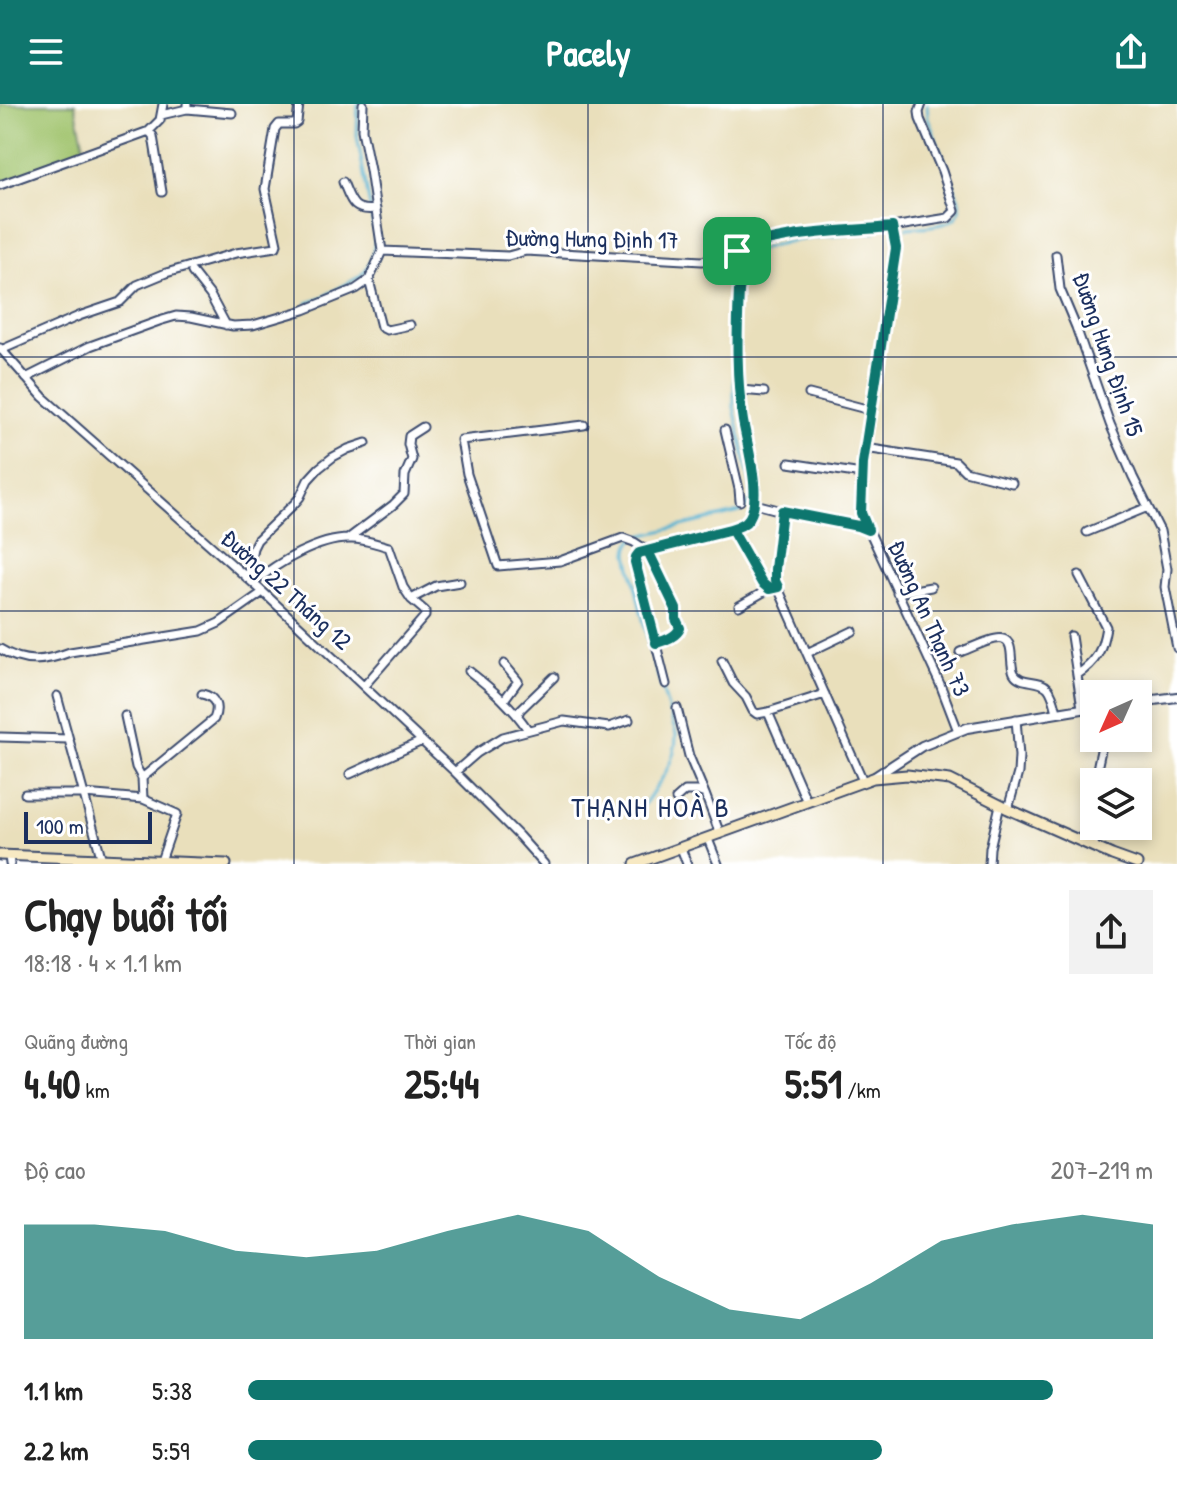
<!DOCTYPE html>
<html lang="vi">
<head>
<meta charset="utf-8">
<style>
	body { margin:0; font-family:"Patrick Hand",sans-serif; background:#f2f2f2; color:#222; height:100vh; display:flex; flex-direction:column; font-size:30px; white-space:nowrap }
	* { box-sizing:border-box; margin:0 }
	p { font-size:26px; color:#767676 }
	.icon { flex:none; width:44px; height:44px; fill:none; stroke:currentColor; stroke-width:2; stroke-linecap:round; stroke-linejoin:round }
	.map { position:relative; height:760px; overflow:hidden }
	.sheet { display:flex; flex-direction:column; background:#fff; flex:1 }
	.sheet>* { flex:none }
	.needle { width:52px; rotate:225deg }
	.controls { position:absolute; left:1080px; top:576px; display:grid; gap:16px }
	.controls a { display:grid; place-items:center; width:72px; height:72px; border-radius:0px; background:#fff; box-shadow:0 4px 12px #0003; font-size:40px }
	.scale { position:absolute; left:24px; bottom:20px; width:128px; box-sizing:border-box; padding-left:8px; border:4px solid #1b2f5e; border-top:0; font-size:22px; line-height:28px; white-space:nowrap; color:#1b2f5e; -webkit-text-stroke:6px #fff; paint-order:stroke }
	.pin { position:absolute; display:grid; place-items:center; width:68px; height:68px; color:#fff; margin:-34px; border-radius:16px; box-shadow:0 4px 12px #0006 }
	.round { display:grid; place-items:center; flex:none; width:84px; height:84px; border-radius:0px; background:#f2f2f2 }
	.overview { display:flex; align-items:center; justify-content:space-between; height:136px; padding:0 24px }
	h1 { font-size:44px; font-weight:800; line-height:60px }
	.figures { display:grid; grid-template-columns:repeat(3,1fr); gap:12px; height:136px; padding:8px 24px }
	.figures div { display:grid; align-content:center }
	.figures b { font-size:40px; font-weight:800 }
	.figures small { font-size:22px; font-weight:400 }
	.figures p { font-size:22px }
	.chart { height:224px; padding:16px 24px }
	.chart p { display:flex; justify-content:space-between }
	.chart svg { width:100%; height:144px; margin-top:8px; fill:#0f766e; opacity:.7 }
	ul { padding:0 24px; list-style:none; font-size:26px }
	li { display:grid; grid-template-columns:128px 96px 1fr; align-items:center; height:60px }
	li i { height:20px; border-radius:10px; background:#0f766e }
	header { display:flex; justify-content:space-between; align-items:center; height:104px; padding:0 24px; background:#0f766e; color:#fff; font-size:36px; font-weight:800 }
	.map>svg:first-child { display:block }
	.green { fill:#9fc26b; stroke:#5d7864; stroke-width:2 }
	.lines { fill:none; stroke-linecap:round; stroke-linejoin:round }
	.stream { stroke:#53b2d2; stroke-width:3 }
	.minor-casing { stroke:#3a496c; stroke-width:11 }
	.tertiary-casing { stroke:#3a496c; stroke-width:12 }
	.secondary-casing { stroke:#3a496c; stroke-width:13 }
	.minor { stroke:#fff; stroke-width:7 }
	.tertiary { stroke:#fff; stroke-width:8 }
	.secondary { stroke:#f7e9c3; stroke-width:9 }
	.route-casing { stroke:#fff; stroke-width:16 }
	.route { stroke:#0f766e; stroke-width:10 }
	.grid { fill:none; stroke:#1b2f5e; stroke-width:2; stroke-opacity:0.55 }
	.labels { text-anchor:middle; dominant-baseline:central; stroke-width:6; stroke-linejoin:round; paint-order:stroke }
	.street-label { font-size:24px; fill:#1b2f5e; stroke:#fff }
	.quarter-label { font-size:28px; letter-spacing:2px; fill:#1b2f5e; stroke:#fff }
</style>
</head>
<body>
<header><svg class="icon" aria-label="menu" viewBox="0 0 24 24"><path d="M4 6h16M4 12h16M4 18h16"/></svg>Pacely<svg class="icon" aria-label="share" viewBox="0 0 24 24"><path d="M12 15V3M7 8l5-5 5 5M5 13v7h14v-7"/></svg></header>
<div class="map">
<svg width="1177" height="760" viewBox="0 0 1177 760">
	<rect width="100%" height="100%" fill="#fff"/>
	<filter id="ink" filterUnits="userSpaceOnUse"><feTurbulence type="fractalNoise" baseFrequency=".0125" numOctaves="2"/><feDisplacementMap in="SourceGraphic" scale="16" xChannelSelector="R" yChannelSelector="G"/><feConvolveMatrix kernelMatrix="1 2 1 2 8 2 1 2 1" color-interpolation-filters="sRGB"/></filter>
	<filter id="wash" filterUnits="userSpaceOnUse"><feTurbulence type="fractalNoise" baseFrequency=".006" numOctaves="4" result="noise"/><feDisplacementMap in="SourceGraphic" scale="32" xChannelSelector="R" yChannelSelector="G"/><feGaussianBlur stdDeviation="1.8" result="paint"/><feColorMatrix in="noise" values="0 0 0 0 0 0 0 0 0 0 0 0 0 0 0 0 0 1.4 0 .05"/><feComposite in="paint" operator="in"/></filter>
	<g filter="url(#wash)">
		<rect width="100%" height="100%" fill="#e9dfbb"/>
		<path class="green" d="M0,0h75l10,47 -85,32z"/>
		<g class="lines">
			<path class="stream" d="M907,124c19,-2 59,1 52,-28l-31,-82 -1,-14
				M307,199l12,-4 40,-22c13,-11 16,-26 16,-42l-18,-99 1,-32
				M752,388l-18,-85 1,-141c19,-28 106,-30 140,-34
				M640,706c16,-22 37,-47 36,-76l-27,-88 -21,-92c0,-9 3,-15 12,-18l100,-24 5,-3 6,-9"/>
		</g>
	</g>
	<g filter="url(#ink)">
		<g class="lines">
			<g class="minor-casing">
				<path id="minor" d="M187,5l45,4
					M161,11l26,-6v-5
					M149,27l11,-11 3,-16
					M343,78c8,19 9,30 33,27
					M0,81l149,-54 4,5 9,56
					M892,123l4,21 -31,200 -3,26 -1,39 79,171 18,47
					M382,147l126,5 18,-5 176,10 23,-5 32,-14 73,-10 62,-5 56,-9 7,-7 -13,-40 -22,-52 -1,-7 3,-8
					M1056,151l4,34 16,38 34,97 23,53 27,54 7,38 -2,18 12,61
					M192,168l18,23 16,30
					M369,176l12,47 6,3 23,-5
					M0,244l43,49 220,195 192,180 64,64 25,28
					M1,246l78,-34 41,-14 17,-17 29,-12 70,-20 40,-6 1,-3 -12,-55 10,-60 4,-5h15l3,-2 2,-18
					M26,274l64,-32 69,-25 17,-5 15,1 42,9 20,-1 51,-15 52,-21 13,-9 13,-29 -12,-81 -8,-40 1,-26
					M740,286l24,2
					M809,290l61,16
					M584,321l-123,15 6,34 31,92 62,-5 63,-23 11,4 14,9 28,58v7l4,9 -1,6 -11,8 -12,4
					M725,326l14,59 1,12
					M865,344l91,14 9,9 47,12
					M789,359l73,11
					M755,400l27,7 76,15 10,4
					M782,407c-4,24 -6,47 -7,70l88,200
					M732,426l30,53 7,6 9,-2
					M1087,428l61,-25
					M349,434l44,-33 11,-11 1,-19 7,-16 -4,-15 1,-8 14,-9
					M247,474l6,-30 4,-8 38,-37 5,-6 8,-17 11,-12 14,-11 15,-8 18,-6
					M253,479c24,-20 67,-46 99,-44 12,0 25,5 37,8l14,40 8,12 14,12v5l-61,70
					M897,489l34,-6
					M411,495l25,-13 24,-4
					M739,502l30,-17
					M1071,532l11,72
					M0,545c24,15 44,13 70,3l131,-21 18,-8 44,-31
					M960,548c9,-3 35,-16 43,-13 12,3 6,25 11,34 7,12 25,5 34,15 5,6 7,16 9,24
					M807,549l46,-22
					M722,557l11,22 13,14 7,14 4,3 11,-2 57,-18
					M504,560l14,17 -14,19
					M469,567c23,18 43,35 59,59
					M1077,571c20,-14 25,-24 29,-48l-27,-52
					M666,580l-31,-122 1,-5 3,-4 93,-23 16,-9 6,-12 1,-22 -13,-71 -4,-63 1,-61 3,-14 4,-11 -1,-5h-3l-5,-11
					M57,592l46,168
					M677,604l12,48 16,38
					M768,608l39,90
					M518,611l2,-5 34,-33
					M125,612l11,51 6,11
					M0,633l68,2
					M455,668l22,-19 26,-16 61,-16 45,6 20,-7
					M350,670l72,-33
					M1098,678c-4,-16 5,-28 4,-44
					M25,690h59l59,5
					M676,695l9,-8h12l8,3 15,40
					M1008,705l10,-36 1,-17 -3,-37
					M708,735l10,25
					M1093,743l6,-21
					M681,744l6,16
					M9,752l1,8
					M161,757l16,-47 -34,-15 -1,-21 72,-59c5,-12 2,-22 -12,-25
					M989,760l1,-16 10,-43"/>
			</g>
			<g class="tertiary-casing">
				<path id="tertiary" d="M1138,598l39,-5
					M873,674l49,-32 45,-18 127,-21"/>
			</g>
			<g class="secondary-casing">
				<path id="secondary" d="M0,751l226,9
					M635,760l238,-86 34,-3 43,5 58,29 104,46 25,9"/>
			</g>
			<use href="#minor" class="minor"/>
			<use href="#tertiary" class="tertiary"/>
			<use href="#secondary" class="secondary"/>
		</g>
	</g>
	<g class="lines" filter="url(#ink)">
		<g class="route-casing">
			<path id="route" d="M737,147l5,11h3c2,10 -5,19 -6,29 -2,43 -3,88 4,130 4,24 22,84 3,101 -10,8 -23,8 -35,12 -24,6 -48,13 -72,19l-3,4 -1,5 21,81c9,-2 21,-7 24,-15l-4,-9v-10l-28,-58 84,-21 30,53 7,6 9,-2 -3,-6v-12l7,-58 76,15 10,4 -7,-17 2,-50 33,-215 -4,-21c-47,4 -113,5 -155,24"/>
		</g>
		<use href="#route" class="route"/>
	</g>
	<path class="grid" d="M294,0v760M588,0v760M883,0v760M0,253h1177M0,507h1177"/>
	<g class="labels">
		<g class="street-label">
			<text transform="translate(592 134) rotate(1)">Đường Hưng Định 17</text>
			<text transform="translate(1109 250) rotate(71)">Đường Hưng Định 15</text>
			<text transform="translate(287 485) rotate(42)">Đường 22 Tháng 12</text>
			<text transform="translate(930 514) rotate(66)">Đường An Thạnh 73</text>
		</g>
		<g class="quarter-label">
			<text x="651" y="703">THẠNH HOÀ B</text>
		</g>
	</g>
</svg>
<div class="controls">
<a><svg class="needle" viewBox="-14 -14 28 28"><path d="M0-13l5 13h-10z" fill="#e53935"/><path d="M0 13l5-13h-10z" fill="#767676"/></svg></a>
<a><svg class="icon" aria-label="layers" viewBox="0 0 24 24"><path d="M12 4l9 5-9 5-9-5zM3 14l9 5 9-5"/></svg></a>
</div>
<div class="scale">100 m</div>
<div class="pin" style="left:737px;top:147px;background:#1e9e55"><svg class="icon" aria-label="arrive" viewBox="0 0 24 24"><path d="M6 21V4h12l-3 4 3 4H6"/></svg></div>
</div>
<section class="sheet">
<div class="overview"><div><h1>Chạy buổi tối</h1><p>18:18 · 4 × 1.1 km</p></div><a class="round"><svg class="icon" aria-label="share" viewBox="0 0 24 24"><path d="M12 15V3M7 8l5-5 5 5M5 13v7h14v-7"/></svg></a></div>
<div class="figures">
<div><p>Quãng đường</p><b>4.40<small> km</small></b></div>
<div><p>Thời gian</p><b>25:44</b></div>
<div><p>Tốc độ</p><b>5:51<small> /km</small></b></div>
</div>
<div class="chart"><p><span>Độ cao</span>207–219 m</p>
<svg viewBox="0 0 160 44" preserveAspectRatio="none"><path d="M0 44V9L10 9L20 11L30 17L40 19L50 17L60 11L70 6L80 11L90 25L100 35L110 38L120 27L130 14L140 9L150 6L160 9V44z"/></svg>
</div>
<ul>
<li><b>1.1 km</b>5:38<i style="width:89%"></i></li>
<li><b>2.2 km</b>5:59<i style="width:70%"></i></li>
</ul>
</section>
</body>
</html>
